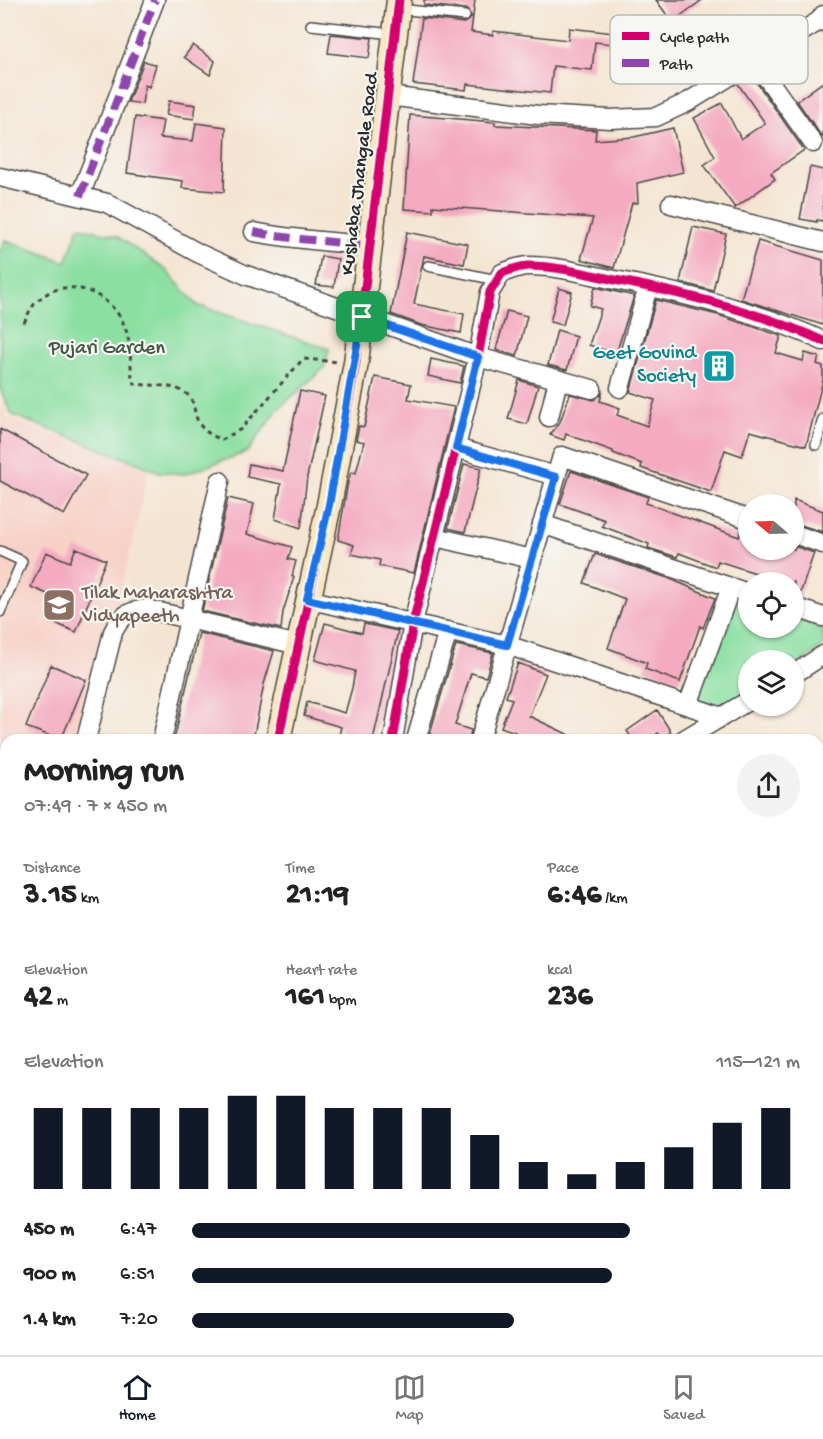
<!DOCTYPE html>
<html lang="en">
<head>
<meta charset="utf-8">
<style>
	body { margin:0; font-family:"Gochi Hand",sans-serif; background:#f2f2f2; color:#222; height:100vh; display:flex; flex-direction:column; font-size:22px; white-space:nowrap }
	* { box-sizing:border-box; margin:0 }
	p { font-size:20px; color:#767676 }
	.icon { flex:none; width:33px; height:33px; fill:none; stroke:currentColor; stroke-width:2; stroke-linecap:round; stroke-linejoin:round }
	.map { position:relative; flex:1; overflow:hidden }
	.sheet { position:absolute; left:0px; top:734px; width:824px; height:622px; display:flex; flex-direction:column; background:#fff; border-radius:18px 18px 0 0; box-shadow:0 2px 4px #0004 }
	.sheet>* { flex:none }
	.needle { width:39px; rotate:289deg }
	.tools { position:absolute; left:738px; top:494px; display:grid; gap:12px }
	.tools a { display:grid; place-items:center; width:66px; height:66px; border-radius:50%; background:#fff; box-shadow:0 2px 4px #0004; font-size:30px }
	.pin { position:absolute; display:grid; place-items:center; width:51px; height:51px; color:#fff; margin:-26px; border-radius:12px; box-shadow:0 3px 9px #0006 }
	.round { display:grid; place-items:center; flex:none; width:63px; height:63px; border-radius:32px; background:#f2f2f2 }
	.head { display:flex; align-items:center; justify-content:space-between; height:102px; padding:0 24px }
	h1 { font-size:33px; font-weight:800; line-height:45px }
	.metrics { display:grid; grid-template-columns:repeat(3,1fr); gap:9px; height:102px; padding:6px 24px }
	.metrics div { display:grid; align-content:center }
	.metrics b { font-size:30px; font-weight:800 }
	.metrics small { font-size:16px; font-weight:400 }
	.metrics p { font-size:16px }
	.chart { height:168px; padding:12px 24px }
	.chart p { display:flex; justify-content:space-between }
	.chart svg { width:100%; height:108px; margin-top:6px; stroke:#111827; stroke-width:6 }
	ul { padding:0 24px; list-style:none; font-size:20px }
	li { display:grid; grid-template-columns:96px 72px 1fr; align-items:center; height:45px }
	li i { height:15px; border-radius:8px; background:#111827 }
	.tab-bar { display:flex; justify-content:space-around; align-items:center; height:84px; border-top:2px solid #e0e0e0; background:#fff; font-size:16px; color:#767676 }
	.tab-bar a { display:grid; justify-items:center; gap:3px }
	.tab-bar .current { color:#111827 }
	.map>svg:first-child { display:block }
	.built { fill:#f7d1c6 }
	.green { fill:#8adfa1; stroke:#5a8566; stroke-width:1.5 }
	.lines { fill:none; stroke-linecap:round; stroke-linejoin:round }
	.stream { stroke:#5ac2d7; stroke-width:4.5 }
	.building { fill:#f4abc1 }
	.lane-casing { stroke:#494744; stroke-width:12 }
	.street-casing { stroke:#494744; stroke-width:21 }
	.secondary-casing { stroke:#494744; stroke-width:27 }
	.path { stroke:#494744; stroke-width:3; stroke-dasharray:4.5 4.5; stroke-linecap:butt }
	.lane { stroke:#fff; stroke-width:9 }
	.street { stroke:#fff; stroke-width:18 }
	.secondary { stroke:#f9e7c3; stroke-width:24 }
	.quiet { stroke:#8e44ad; stroke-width:8; stroke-dasharray:15 8; stroke-linecap:butt }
	.cycleway-casing { stroke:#f6f6f2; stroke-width:13 }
	.cycleway { stroke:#d6006c; stroke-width:9 }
	.route-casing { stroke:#fff; stroke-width:12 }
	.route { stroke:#1a73e8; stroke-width:8 }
	.labels { text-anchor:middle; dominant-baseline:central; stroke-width:4.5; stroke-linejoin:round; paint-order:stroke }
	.street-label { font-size:20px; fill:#2b2b2b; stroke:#f6f6f2 }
	.park-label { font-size:20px; fill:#435848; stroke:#f6f6f2 }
	.culture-label { font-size:20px; fill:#0d838f; stroke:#f6f6f2; text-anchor:end }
	.education-label { font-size:20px; fill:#785e54; stroke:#f6f6f2; text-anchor:start }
	.key { fill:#f6f6f2; stroke:#b9b9b6; stroke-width:1.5 }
	.key-label { font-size:16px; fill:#2b2b2b }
</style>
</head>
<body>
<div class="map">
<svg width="823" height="1355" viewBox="0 0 823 1355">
	<rect width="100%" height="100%" fill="#f6f6f2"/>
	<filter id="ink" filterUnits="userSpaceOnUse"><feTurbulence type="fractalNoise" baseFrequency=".0167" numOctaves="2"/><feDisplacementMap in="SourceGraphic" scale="12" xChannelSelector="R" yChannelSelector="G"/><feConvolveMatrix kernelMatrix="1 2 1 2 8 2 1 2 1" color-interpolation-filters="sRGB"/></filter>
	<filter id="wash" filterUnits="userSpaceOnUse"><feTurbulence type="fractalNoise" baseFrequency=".008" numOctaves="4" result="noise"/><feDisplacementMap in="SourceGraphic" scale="24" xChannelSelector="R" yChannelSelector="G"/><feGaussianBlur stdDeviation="1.35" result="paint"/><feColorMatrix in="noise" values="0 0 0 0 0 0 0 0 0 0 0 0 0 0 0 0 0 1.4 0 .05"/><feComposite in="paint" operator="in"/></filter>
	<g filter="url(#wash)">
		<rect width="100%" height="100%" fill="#f4e5d2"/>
		<path class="built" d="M0,400l8,18 141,52 -62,269 -81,1v55l-6,-2z"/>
		<path class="green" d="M79,227l38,9 49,34 31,35 132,44 -5,19 -46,41 -31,43 -62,22 -25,-2 -148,-57 -12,-26v-137l5,-12 61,22z
			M732,595l16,6v26h46v-9l29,11v17l-29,21v-7h-46v35l-25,14 -29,-8z
			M6,998v84l-6,-1v-82z"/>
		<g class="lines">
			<path class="stream" d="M0,814l6,3
				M818,1233l5,2"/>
		</g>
		<g id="blocks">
			<path class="building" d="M424,0h51l-4,32 22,3v-4l75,9 1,-12 45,5 -1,11 -18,-2 -3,28 -39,-4 -3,27 -83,-9 -1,6 -53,-6 9,-66 42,5 8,-6 -6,-8 -42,-4z
				M656,0h46l-30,22z
				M331,34l41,4 -3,20 -41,-5z
				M193,45l22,16 -5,14 -26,-18z
				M144,61l12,4 -7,22 -4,-2 -3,19 -14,-2z
				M752,76l52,74 -33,23 4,6 -40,29 -31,-43 11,-8 -21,-39 28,-15 19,36 24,-16 -27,-39z
				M823,82v55h-1l-25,-36z
				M169,101l27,4 -2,14 -28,-4z
				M410,115l85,7v3l101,5 -1,10 39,-3 39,-9 10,44 -46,11 1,20h-6l-18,65 -33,-9 12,-41 -160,-12v5l-29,-2z
				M135,117l28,4 -3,17 33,3 3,-18 30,4 -2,65 -42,-4 1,-7 -56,-8z
				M810,167l13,3v51l-6,-1v2l-17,-3z
				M693,227l33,7 -13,57 -33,-9z
				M407,232l61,12 -4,20 -40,-8 -10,48 50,10 -3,19 -40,-8 -30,-11z
				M758,241l65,19v65l-82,-26z
				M321,256l17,3 -4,28 -18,-2z
				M595,287l39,9 -18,58 -27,-9 12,-36 -11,-3z
				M559,288l13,4 -9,33 -13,-3z
				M656,300l62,15 63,21 -5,17 27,8 2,-8 14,4 -2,7 6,2v14l-17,66 -56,-15 -8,25 -17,-6 -14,42 -70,-24 1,-4 -29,-11v-2l-47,-17 -2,6 -14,-5 10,-13 10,-28 24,6 8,-7 -2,8 20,7 -3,7 30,11 8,-26 -25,-8z
				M507,311l20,5 -10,40 -21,-6z
				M557,330l19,6 -9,34 -19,-5z
				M431,359l33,7 -4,17 -32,-7z
				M375,377l36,7 -3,15 46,8 -40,166 -35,-7 1,-6 -29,-6 3,-9 -16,-5 10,-58 3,-10 5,1 8,-31 -8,-2 3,-14 5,1z
				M519,380l19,6 -11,38 -19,-5z
				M300,391l25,5 -18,81 -6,51 -26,-9 6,-35 -34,-7 2,-13 34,7z
				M0,429l86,46 -22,40 -64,-34z
				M464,464l17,4 -16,64 -17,-4z
				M571,471l77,26 -2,6 93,34 3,-8 6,1v19h46v-3l20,7 -15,44 -5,-1v-14h-10l-66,-21 -2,6 -37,-14 -2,4 -29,-9 1,-4 -47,-18 3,-6 -45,-16z
				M228,498l26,6 -7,30 45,13 -4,12 8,2 -4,15 2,1 -11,35 -2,17 -79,-18z
				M794,500l29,11v21l-29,-9z
				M76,548l30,12 -30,72 -26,-11 9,-22 -28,-12 15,-35 24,10z
				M595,554l73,24 47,20 -12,30 -3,-2 -20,56 -35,-13 2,-6 -39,-15 17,-49 -41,-16z
				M325,623l37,10 2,-9 34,7 -25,109h-35l3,-13 -37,-11 3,-14 38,11 7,-25 3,-17 -40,-11z
				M199,633l75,18 -10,33 -11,56h-21l-13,-4v4h-45z
				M456,645l37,8 -7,24 -15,-4 -16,52 16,5 -2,10h-41z
				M518,663l28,11 -17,42 51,24h-67l2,-8 -14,-5 11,-28 -6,-2z
				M51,665l35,15 -25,60 -35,-13z
				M657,710l14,22 -10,6 -3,-5 -10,7h-15l-6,-9z"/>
		</g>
	</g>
	<g filter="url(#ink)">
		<use href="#blocks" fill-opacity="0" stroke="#494744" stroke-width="1.5"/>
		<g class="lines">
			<g class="lane-casing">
				<path id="lane" d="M398,9l67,7
					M311,25l82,9
					M428,266l69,14
					M816,445l7,-26
					M0,551l22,10 -22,51
					M818,1009l5,3
					M818,1085l5,2"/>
			</g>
			<g class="street-casing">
				<path id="street" d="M755,61l58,82
					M388,96l150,19 72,4 46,-2 32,-15 131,-81 4,-6
					M0,177l107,26 91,50 48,22 232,82 114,32
					M80,196l75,-196
					M671,204l152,38
					M254,232c39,8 77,9 117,14
					M620,388l28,-101
					M549,417l9,-37
					M456,448l100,28
					M542,524l206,69
					M794,534l29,10
					M435,537l97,22
					M307,599l200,46 215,72
					M794,607l29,10
					M794,674l29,-19
					M688,705l43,-118
					M86,740l27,-108c8,-16 15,-21 34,-23l151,36
					M162,740l58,-259
					M393,740l20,-117 65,-266 12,-65 12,-19c8,-3 18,-7 26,-7 30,0 59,8 87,14 71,14 142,31 208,61
					M416,740l32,-109
					M480,740l82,-284 186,63
					M683,740l65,-39
					M818,922l5,2
					M0,997l6,-2
					M0,1085l6,2
					M0,1185l6,2
					M818,1311l5,2
					M174,1350l16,5
					M272,1350l18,5
					M538,1350l21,5
					M12,1355l1,-5
					M379,1355l2,-5
					M576,1355l1,-5"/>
			</g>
			<g class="secondary-casing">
				<path id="secondary" d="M278,740l51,-235 27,-142 43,-363
					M818,1141l5,-11
					M818,1190l5,-11
					M0,1293l6,2
					M97,1355l2,-5
					M738,1355l1,-5
					M762,1355l2,-5"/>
			</g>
			<path class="path" d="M24,323c3,-6 5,-12 9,-17 28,-36 81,-14 93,24 5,15 4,32 6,47l3,7c15,2 34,0 47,7 15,7 10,21 17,32 5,9 14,13 23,17l19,-11 62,-70 36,3"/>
			<use href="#lane" class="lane"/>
			<use href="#street" class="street"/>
			<use href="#secondary" class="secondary"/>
			<path class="quiet" d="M80,196l75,-196
				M254,232c39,8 77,9 117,14"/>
			<g class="cycleway-casing">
				<path id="cycleway" d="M278,740l51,-235 27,-142 43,-363
					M393,740l20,-117 65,-266 12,-65 12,-19c8,-3 18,-7 26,-7 30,0 59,8 87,14 71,14 142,31 208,61"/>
			</g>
			<use href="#cycleway" class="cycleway"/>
		</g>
	</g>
	<g class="lines" filter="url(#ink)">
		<g class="route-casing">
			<path id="route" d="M362,317l116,40 -22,91 100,29 -49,168 -200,-46 22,-94z"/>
		</g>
		<use href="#route" class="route"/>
	</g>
	<defs>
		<g id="building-square" transform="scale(1.725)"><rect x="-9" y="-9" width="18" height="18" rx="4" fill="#0f9aa8" stroke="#f6f6f2"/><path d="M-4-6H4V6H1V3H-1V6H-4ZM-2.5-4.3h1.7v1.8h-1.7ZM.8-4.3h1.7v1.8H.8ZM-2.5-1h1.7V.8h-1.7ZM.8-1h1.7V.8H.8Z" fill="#fff"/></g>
		<g id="university-square" transform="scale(1.725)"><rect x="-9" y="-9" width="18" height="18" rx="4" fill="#8d6e63" stroke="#f6f6f2"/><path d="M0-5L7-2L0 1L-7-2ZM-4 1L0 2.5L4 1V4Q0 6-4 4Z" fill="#fff"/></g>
	</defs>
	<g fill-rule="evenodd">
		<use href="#building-square" x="719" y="366"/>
		<use href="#university-square" x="59" y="605"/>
	</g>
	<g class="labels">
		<g class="street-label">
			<text transform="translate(361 174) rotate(-83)">Kushaba Jhangale Road</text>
		</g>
		<g class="park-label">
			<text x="107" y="349">Pujari Garden</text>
		</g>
		<g class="culture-label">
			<text x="696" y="354">Geet Govind<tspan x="696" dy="23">Society</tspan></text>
		</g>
		<g class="education-label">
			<text x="82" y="594">Tilak Maharashtra<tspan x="82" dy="23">Vidyapeeth</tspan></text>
		</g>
	</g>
	<rect x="610" y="15" width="198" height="69" rx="9" class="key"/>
	<rect x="622" y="32" width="27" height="8" fill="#d6006c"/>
	<rect x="622" y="59" width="27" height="8" fill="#8e44ad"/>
	<g class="key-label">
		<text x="660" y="42">Cycle path</text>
		<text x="660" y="69">Path</text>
	</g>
</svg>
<div class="tools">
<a><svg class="needle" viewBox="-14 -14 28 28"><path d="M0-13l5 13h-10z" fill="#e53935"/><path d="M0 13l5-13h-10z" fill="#767676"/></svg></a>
<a><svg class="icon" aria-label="locate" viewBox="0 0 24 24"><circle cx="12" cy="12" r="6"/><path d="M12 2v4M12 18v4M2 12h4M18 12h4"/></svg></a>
<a><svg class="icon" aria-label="layers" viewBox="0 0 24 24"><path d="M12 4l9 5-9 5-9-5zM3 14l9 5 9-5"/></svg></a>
</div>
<div class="pin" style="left:362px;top:317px;background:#1e9e55"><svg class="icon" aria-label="arrive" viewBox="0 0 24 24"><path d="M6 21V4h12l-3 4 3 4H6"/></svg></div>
<section class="sheet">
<div class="head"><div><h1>Morning run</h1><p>07:49 · 7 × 450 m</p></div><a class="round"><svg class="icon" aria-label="share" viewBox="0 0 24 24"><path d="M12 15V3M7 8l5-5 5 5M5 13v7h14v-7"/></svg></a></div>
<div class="metrics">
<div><p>Distance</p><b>3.15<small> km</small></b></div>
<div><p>Time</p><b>21:19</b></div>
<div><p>Pace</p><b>6:46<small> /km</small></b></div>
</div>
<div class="metrics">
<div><p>Elevation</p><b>42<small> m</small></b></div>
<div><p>Heart rate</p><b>161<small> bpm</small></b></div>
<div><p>kcal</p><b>236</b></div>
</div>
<div class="chart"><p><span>Elevation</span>115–121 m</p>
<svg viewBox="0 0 160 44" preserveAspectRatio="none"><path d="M5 44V11M15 44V11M25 44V11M35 44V11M45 44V6M55 44V6M65 44V11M75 44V11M85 44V11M95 44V22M105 44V33M115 44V38M125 44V33M135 44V27M145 44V17M155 44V11"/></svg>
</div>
<ul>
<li><b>450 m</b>6:47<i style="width:72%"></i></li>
<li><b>900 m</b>6:51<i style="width:69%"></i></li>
<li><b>1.4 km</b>7:20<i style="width:53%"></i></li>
</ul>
</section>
</div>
<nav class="tab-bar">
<a class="current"><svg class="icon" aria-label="home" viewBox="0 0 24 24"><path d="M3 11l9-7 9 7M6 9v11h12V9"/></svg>Home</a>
<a><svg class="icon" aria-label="map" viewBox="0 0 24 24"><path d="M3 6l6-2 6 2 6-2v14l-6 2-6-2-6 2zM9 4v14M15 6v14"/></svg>Map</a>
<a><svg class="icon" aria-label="saved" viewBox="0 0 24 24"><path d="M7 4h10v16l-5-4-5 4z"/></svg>Saved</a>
</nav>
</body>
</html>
